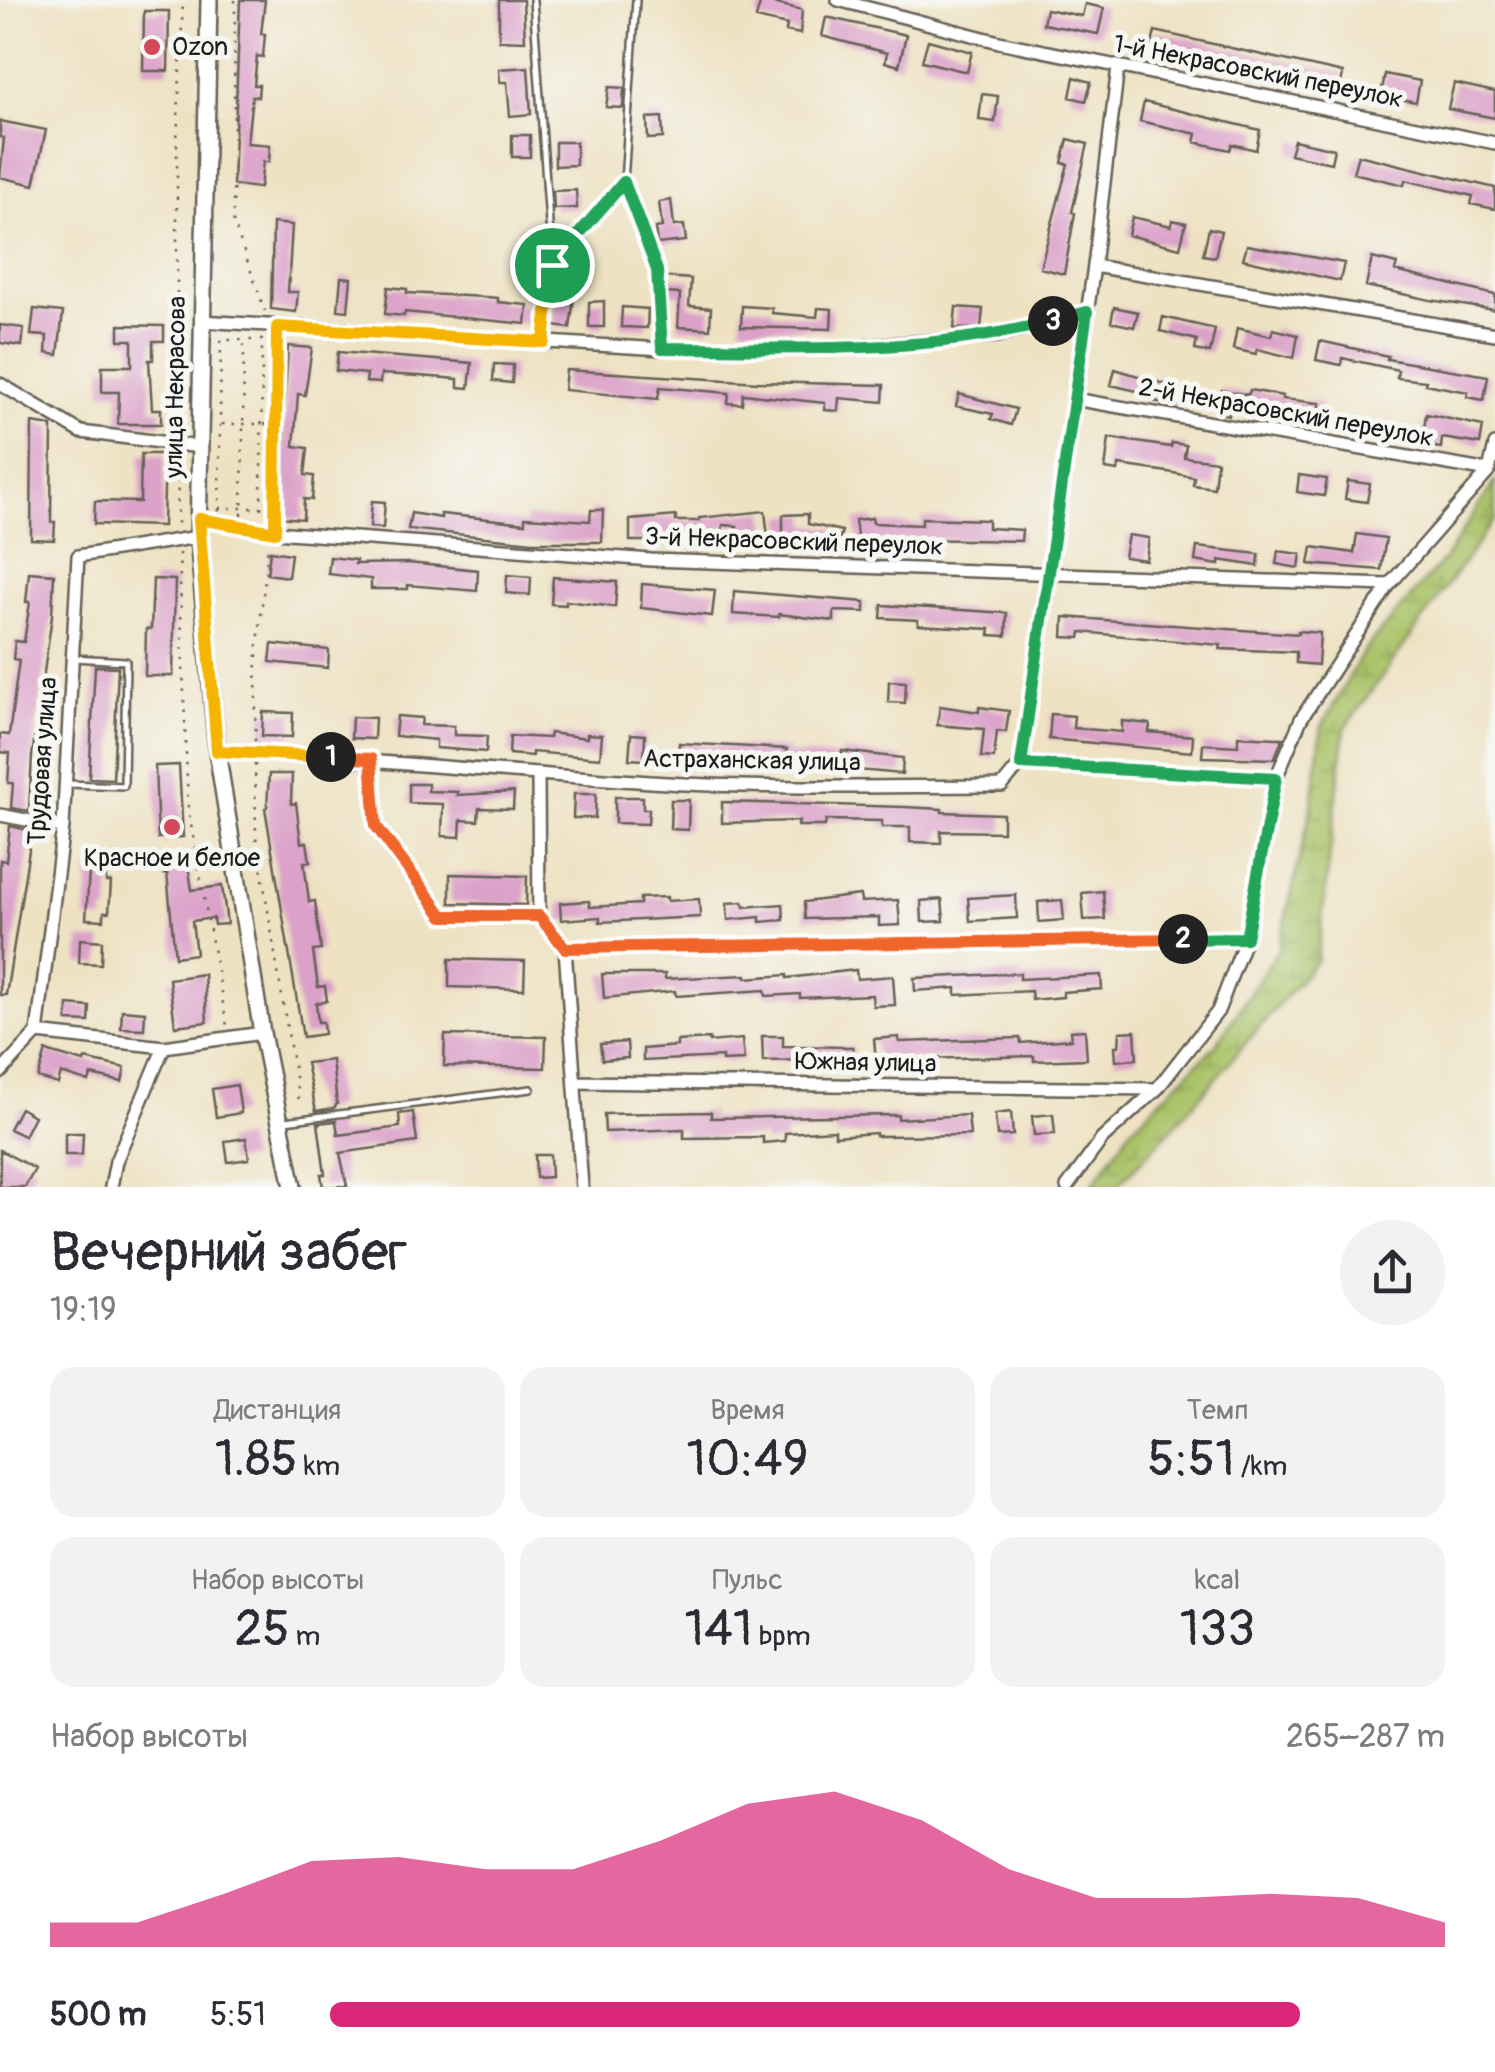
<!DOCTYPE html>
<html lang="ru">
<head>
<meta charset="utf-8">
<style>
	body { margin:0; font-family:Pangolin,sans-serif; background:#f2f2f3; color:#2b2b33; height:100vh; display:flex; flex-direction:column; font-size:38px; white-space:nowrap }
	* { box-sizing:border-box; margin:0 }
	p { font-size:32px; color:#7c7c81 }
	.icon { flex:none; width:55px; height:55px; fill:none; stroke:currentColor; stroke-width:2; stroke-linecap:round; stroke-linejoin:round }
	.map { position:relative; height:1187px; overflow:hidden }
	.sheet { display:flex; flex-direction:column; background:#fff; flex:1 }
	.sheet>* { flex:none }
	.pin { position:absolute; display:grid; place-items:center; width:85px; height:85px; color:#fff; margin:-42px; border:5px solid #fff; border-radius:50%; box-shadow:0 2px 10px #0007 }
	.km { position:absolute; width:50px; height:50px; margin:-25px; border-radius:50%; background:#222; color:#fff; font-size:28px; line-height:50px; text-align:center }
	.round { display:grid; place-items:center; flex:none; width:105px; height:105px; border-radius:52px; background:#f2f2f3 }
	.headline { display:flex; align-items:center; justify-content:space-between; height:170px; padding:0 50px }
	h1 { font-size:55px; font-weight:600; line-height:75px }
	.stats { display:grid; grid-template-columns:repeat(3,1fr); gap:15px; height:170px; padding:10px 50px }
	.stats div { display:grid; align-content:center; border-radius:25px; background:#f2f2f3; text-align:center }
	.stats b { font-size:50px; font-weight:600 }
	.stats small { font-size:28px; font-weight:400 }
	.stats p { font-size:28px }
	.chart { height:280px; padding:20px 50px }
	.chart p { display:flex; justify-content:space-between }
	.chart svg { width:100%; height:180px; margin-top:10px; fill:#db2777; opacity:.7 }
	ul { padding:0 50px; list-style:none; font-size:32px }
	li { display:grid; grid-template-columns:160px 120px 1fr; align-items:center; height:75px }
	li i { height:25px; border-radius:12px; background:#db2777 }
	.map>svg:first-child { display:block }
	.wetland { fill:url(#wetland-marsh); stroke:#637042; stroke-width:2.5 }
	.building { fill:#dba1c9 }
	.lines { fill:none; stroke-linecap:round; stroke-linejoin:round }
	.lane-casing { stroke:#666156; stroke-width:10 }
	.street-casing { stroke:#666156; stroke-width:16 }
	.secondary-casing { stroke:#666156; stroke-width:20 }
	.path { stroke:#666156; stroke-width:2.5; stroke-dasharray:2.5 8; stroke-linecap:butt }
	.lane { stroke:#fff; stroke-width:5 }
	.street { stroke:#fff; stroke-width:11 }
	.secondary { stroke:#fff; stroke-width:15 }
	.split-1-casing { stroke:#fff; stroke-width:20 }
	.split-2-casing { stroke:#fff; stroke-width:20 }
	.split-3-casing { stroke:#fff; stroke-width:20 }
	.split-4-casing { stroke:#fff; stroke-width:20 }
	.split-1 { stroke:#f5b400; stroke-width:12 }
	.split-2 { stroke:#f0652b; stroke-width:12 }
	.split-3 { stroke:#22a559; stroke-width:12 }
	.split-4 { stroke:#22a559; stroke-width:12 }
	.poi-dot { fill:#d1495b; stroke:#f6f6f2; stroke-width:4 }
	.labels { text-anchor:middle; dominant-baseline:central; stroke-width:10; stroke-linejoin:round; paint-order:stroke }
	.poi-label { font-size:25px; fill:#1c1c1c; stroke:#f6f6f2; text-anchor:start }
	.street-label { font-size:25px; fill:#1c1c1c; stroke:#f6f6f2 }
</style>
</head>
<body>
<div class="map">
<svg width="1495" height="1187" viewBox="0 0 1495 1187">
	<defs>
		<pattern id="wetland-marsh" width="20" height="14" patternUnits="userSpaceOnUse" patternTransform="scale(2.5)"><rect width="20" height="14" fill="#aac369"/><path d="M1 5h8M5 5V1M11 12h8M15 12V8" fill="none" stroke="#92a75a"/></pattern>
	</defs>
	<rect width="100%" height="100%" fill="#f6f6f2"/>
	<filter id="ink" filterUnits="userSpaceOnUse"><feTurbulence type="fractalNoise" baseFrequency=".01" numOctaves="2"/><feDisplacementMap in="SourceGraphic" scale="20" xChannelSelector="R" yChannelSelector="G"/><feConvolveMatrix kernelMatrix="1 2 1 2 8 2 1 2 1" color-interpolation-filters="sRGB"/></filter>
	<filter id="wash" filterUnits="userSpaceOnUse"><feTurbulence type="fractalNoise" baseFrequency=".0048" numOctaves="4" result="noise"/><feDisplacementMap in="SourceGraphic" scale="40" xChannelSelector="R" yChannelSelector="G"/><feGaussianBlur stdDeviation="2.25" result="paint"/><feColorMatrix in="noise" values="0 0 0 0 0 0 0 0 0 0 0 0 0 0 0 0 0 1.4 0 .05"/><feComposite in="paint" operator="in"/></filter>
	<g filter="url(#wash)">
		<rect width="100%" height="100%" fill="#eee2c3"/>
		<path class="wetland" d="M1495,481v38l-150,209 -28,232 -139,162 -62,65h-25l40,-58 85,-84 63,-97 33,-144 10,-78 43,-77 81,-92z"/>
		<g id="blocks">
			<path class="building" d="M240,0h25l-4,34h4l-2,23 -6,-1 -3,29h5l-1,12 -6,-1 -5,47 23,2 -1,17h-6l-3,26 -27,-3z
				M499,0h24l2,41 -26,-1z
				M761,0l41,10 -2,24 -14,-3 1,-6 -31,-7z
				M1085,4l19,4 -6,26 -55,-10 3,-15 36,7z
				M144,11h25l-1,60h-25z
				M826,17l80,18 -7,31 -14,-4 2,-9 -65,-17z
				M1155,31l188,42 -3,16 -188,-44z
				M928,40l44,12 -5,20 -45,-11z
				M528,67l3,47 -21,2 -3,-34h-7l-1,-13z
				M1385,74l35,7 -4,21 -35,-7z
				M1074,77l17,5 -5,19 -16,-4z
				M1454,83l41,9v26l-47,-9z
				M609,87l15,1 -1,20 -17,-1z
				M982,94l16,2 -3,26 -16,-2z
				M1144,102l116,28 -4,20 -24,-6 -2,6 -35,-8 2,-8 -57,-13z
				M662,117l1,21 -15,1 -1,-21z
				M0,121l46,9 -12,55 -34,-8 4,-39 -4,-1z
				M512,135h18v22h-18z
				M1068,139l20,5 -16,68 3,1 -11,61 -24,-6 28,-104 -6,-1z
				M1294,140l40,9 -3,14 -41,-9z
				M555,142h21v23l-21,1z
				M1358,155l137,33v21l-24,-5 2,-8 -68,-16 -1,5 -51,-12z
				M576,190l1,18 -23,1 -1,-18z
				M671,200l3,26 10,-1 2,16 -29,3 -2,-16 7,-1 -3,-25z
				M1132,217l39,9 1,-6 14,3 -6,25 -52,-13z
				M273,223l19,2 -4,67h10l-2,20 -25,-3z
				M1209,228l12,3 -6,26 -12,-2z
				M1247,245l97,18 -4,18 -97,-22z
				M1372,258l25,6 -2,7 100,24v15l-65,-10 -64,-14z
				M341,277l10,1 -3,33 -10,-1z
				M665,277l26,2 -2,27 22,2 -1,21 -32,-2 2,-33 -15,-1z
				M388,287l19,2v4l78,4 13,1v4l30,3 -2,19 -121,-12 -1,4 -19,-2z
				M556,295l18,2 -4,31 -17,-2z
				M604,301v26h-15v-25z
				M742,306l30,2v5l45,4 1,-9 14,1 -1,20 -90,-2z
				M622,307l26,2 -1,19 -26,-1z
				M956,307l27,2 -2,19 -27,1z
				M1114,307l24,5 -4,15 -23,-5z
				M34,309l29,3 -5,43 -12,-2 1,-17 -16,-1z
				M1163,317l52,12 -5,24 -15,-3 2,-10 -37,-9z
				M0,325l24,3 -2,18 -22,-3z
				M119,325l45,1v15h-11v19h-4l3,49h9v15h-43l1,-32h-17v-26h30v-26h-13z
				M1237,328l34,8 2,-7 25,6 -4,23 -37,-9 -1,5 -23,-5z
				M1320,341l68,15 -1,3 101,17 -4,24 -17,-3 1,-5 -43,-8 1,-3 -29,-3 1,-8 -56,-12 -1,7 -25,-5z
				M288,346l24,2 -7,47 -7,-1 -4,52 14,2 -3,27 9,1 -2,24 -8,-1 -1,20 -26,-2 8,-84h-2z
				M338,352l134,11 -3,25 -11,-1v-8l-39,-3 -38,-2 -1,9 -14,-1 1,-8 -31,-3z
				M494,364l19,1 -1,18 -19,-2z
				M1115,369l63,19 -4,17 -26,-5 2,-6 -39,-9z
				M566,370l193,12 125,3 -1,17 -44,-4 -1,13 -13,-1v-7l-82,-9 -1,10 -14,-1 1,-10 -69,-6 -2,12 -94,-9z
				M1222,390l26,5 2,-5 33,6 -1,3 38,4 -1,18 -89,-13 -1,7 -12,-2z
				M959,394l57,15 -5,16 -20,-6 2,-5 -37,-8z
				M1426,414l57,12 -3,18 -38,-6 -1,10 -19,-3z
				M32,423l20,3 -1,96h4l-1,18 -23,-1z
				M1109,438l62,9 1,-4 14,2 -2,12 33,4 -3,27 -21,-3 1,-8 -26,-5 -49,-7 -1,6 -13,-2z
				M141,454h24l-2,72 -69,-2 1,-23 45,1z
				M1299,475l28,4 -3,17 -27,-4z
				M1348,481l22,3 -3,18 -22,-3z
				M372,501l13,1 -2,26 -13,-1z
				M591,510h12l-1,32h-70l-124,-13 3,-16 30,5v-4l84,9v-6l65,4z
				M765,511l3,26 -32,3 1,-14 -14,-1 -2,13 -44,-1v4h-47v-21l46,-4v5h23v-3z
				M808,514v10l34,7 -4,12 -22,-4v-4l-33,1v-21z
				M872,518l1,5 49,2v-7l66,2v8l34,2 -1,11 -110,-2 -53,4 -3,-23z
				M1357,534l29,4 -5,32 -72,-6 3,-17 42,6z
				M1128,535l21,3 -3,22 -22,-3z
				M1197,547l62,7 -1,12 -39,-6v5l-24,-4z
				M270,551l21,3 -3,23 -21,-3z
				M1278,551l23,3 -2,14 -23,-4z
				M330,557l26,3 -1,4 53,-1 70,7 -1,21 -69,-6v4h-37v-10l-43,-5z
				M29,572l25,2 -2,42 -20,140 -3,55 -18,-3 2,-25h-5l2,-30 -10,-1v-18l9,1 10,-75 -6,-1 2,-18 9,1 6,-40h-4z
				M507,575l24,2 -1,18 -24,-2z
				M553,577l64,5 -2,25 -49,-6v4l-15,-1z
				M153,579l22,1 -2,96h-28l1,-47h5z
				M642,584l73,6 -3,26 -71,-8z
				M734,591l131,11v10l-31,-1v10l-55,-7v3l-46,-3z
				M882,605l125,8 -1,23 -17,-1 1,-6 -72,-4v-5l-37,-2z
				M1064,617l234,17v-3l22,2 -2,32 -22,-2v-11l-76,-3 1,-4 -140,-13 -1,6 -17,-1z
				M272,644l57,6 -1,18 -58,-6z
				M95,666l23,1 -5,112 -24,-1z
				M889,681l17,1 -1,21 -17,-1z
				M940,706l39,6v-5l30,4 -3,21 -9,-1 -3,27 -13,-1 3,-28 -47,-4z
				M263,712l30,1 -1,24 -30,-1z
				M1051,714l23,2 -1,12 49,4v-11l28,3 -1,8 44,4 -1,16 -143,-13z
				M397,716l25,2 -1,7 33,1v9l33,1 -1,16 -50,-4v-8l-41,-4z
				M352,717l23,1 -1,21 -23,-1z
				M550,733l37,5v-4l15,1 -2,23 -68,-6v4l-23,-2 1,-18 39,2z
				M631,734l14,1 -1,25 -15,-1z
				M1238,736l38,2h7l-9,21 -72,-2 1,-13 35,2z
				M679,743l108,6v5l54,3 1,-6 61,7 -1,16 -78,-7 -146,-4z
				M179,765l4,72 -25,1 -3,-72z
				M269,774h23l-1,30 5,-1 5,40 6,-1 3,20h-6l5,40 6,-1 6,49 -8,1 5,36 7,-1 2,15 -11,2 2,19h5l1,12 -21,3 -38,-229 2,-1z
				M409,784h19v7l30,1 -1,3 57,-3 -1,17 -34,-1 -1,13 -17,-1 -1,17 -18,-1 1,-32 -34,-1z
				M574,794h22l-1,24h-22z
				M615,797h28v12h6l-1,15 -33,-1z
				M671,800h18l-1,30 -18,-1z
				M722,802l183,5 37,2v3l61,2v18l-62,-1v12l-31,-1v-15h-28v-6l-56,-1 -1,6h-27l1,-5 -77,2z
				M10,826l22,5 -26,164h-6v-135l6,1z
				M187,858l5,32 30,-4 5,38 -13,1 -1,-7 -21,3 4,33 -21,3 -8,-84 -3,1 -1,-13z
				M89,871l17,1v10h5l-2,30h-5v8l-18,-1z
				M450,874l77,2 -1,29 -76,-2z
				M1103,891l2,28 -21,1 -2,-27z
				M860,895l1,7 37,-2 2,25 -21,1v-9l-74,2 -1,-17z
				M1016,895l1,23 -47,3 -2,-23z
				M667,897v4l32,-2 1,18 -100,5v-5l-39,3 -1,-17 29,-2 1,6 50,-3v-6z
				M942,899l2,22 -22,1 -1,-21z
				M1062,900l2,20 -25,2 -1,-20z
				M743,902l1,5 39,-3 1,16 -24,2v-5l-32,3 -1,-17z
				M80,939l22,2 -1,23 -22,-1z
				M449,959l76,2 -1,28 -75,-2z
				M856,970l1,9 36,-3 2,29 -22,1 -1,-11 -72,3v-4l-34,2 -1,-6 -89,6 -1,-5 -71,7 -2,-24h63v5l81,-4v3l41,-3v3z
				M1020,973v6l81,-4 1,14 -39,3v5l-31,3 -1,-9 -75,4v-7l-41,3 -1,-13z
				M204,974l3,48 -32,4 -6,-47z
				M68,1005l22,2 -1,15 -22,-1z
				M122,1010l23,2 -1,17 -23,-1z
				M1085,1030l2,29 -53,2v-5l-158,4 -2,-21 25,-2v5l121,-4 1,5 50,-4 -1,-8z
				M1135,1031l2,28 -21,2 -1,-15h4l1,-14z
				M445,1035l101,2 -1,31 -101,-2z
				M762,1036h21v10l70,1 1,12 -91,2z
				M709,1039v3l33,-3 2,21 -22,1v-4l-79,4v-12l34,-3v-5z
				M627,1042l1,16 -26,2 -2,-16z
				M46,1051l38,11 1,-3 40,9 -3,14 -31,-7 -2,7 -28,-9 -3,11 -20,-6z
				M332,1060l5,44 -3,4 -18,3 -10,-48z
				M237,1085l4,28 -25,4 -4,-28z
				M20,1108l14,8 -10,20 -15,-7z
				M413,1112l4,30 -77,11 7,33 -24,1 -2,-13h4l-7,-51 18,-2 2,14 62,-8 -1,-13z
				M711,1112v6l187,-3v4l70,-4 2,20 -94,1v-3l-41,3v-6l-50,3v8l-22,2v-6l-79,1v-9l-79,3 -1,-18z
				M1011,1112l2,23 -16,1 -2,-22z
				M1053,1114l2,20 -21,1 -2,-19z
				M65,1133h18l-1,22h-17z
				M246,1138l3,21 -21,3 -3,-21z
				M0,1150l35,19 -10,18h-25z
				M535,1155h15l1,22 -15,1z"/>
		</g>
	</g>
	<g filter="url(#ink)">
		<use href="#blocks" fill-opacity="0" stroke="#666156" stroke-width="2.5"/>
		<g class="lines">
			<g class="lane-casing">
				<path id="lane" d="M533,0l19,265
					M636,0l-12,182 33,88 5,76
					M545,339l7,-74 72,-83
					M371,762l5,64 67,89 93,1
					M68,784l56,2 2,-125 -53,-3
					M285,1121l246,-32"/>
			</g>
			<g class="street-casing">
				<path id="street" d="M838,0l161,42 496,101
					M1094,266l401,68
					M201,321l461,28 172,-1 163,-12 90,-24
					M0,384l81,48 119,15
					M1074,399l415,72
					M199,519l76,13 376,28 738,25
					M217,751c145,8 289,22 434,31 117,8 234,4 351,4l19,-23 255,15
					M1021,763l73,-497 24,-199
					M538,774l1,142 26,32 17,239
					M0,815l63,12
					M565,948l681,-10
					M37,1033l127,14 98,-14
					M0,1073l37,-40 26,-206 15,-271 120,-19
					M575,1082l581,7
					M111,1187l5,-26 48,-114
					M1067,1187l35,-48 55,-50 61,-78 28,-73 30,-160 25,-59 88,-134 100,-114 6,-26"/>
			</g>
			<g class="secondary-casing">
				<path id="secondary" d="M209,0l-11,537 19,214 45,282 31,154"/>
			</g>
			<path class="path" d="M235,0l-2,221 32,90
				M222,424h52
				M177,430v-287l6,-143
				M177,458l1,67
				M219,511v-3l2,-168h41l-1,168h-42
				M242,515l2,-172
				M275,518l2,-182
				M179,553l9,255 39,218
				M255,741l2,-87 11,-109
				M255,764l1,73 44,270"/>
			<use href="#lane" class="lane"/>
			<use href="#street" class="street"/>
			<use href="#secondary" class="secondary"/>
		</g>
	</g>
	<g class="lines" filter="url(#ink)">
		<g class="split-1-casing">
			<path id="split-1" d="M331,757l-114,-6 -18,-232 76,13 2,-205 267,15 8,-77"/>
		</g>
		<g class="split-2-casing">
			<path id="split-2" d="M331,757l40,2 5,67 67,90h96l26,32 618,-9"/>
		</g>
		<g class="split-3-casing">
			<path id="split-3" d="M1053,321l34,-9 -66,452 255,14 -30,160 -63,1"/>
		</g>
		<g class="split-4-casing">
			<path id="split-4" d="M552,265l72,-83 33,88 5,78c130,0 265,7 391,-27"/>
		</g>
		<use href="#split-1" class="split-1"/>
		<use href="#split-2" class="split-2"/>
		<use href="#split-3" class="split-3"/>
		<use href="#split-4" class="split-4"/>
	</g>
	<g class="poi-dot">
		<circle cx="152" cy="47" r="10"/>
		<circle cx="172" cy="827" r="10"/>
	</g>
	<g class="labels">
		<g class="poi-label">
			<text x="172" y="47">Ozon</text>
			<text x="172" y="858" text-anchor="middle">Красное и белое</text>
		</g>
		<g class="street-label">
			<text transform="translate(1258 72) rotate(11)">1-й Некрасовский переулок</text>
			<text transform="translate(176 387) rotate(-89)">улица Некрасова</text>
			<text transform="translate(1286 413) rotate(10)">2-й Некрасовский переулок</text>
			<text transform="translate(794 542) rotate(2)">3-й Некрасовский переулок</text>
			<text transform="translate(43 761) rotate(-86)">Трудовая улица</text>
			<text transform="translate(752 761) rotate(1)">Астраханская улица</text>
			<text transform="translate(866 1063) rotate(1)">Южная улица</text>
		</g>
	</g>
</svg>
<div class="pin" style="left:552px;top:265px;background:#1e9e55"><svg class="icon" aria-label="arrive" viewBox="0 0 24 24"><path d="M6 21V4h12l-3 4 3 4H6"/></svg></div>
<b class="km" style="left:331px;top:757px">1</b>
<b class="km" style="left:1183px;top:939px">2</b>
<b class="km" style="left:1053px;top:321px">3</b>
</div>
<section class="sheet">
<div class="headline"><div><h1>Вечерний забег</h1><p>19:19</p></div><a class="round"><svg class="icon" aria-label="share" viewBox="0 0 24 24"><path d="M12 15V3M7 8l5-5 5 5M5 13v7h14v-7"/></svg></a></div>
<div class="stats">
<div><p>Дистанция</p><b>1.85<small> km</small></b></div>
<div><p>Время</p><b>10:49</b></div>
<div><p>Темп</p><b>5:51<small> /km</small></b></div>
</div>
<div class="stats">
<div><p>Набор высоты</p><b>25<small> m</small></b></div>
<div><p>Пульс</p><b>141<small> bpm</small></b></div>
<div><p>kcal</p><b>133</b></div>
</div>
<div class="chart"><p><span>Набор высоты</span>265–287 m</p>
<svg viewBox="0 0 160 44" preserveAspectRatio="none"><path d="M0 44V38L10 38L20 31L30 23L40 22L50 25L60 25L70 18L80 9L90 6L100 13L110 25L120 32L130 32L140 31L150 32L160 38V44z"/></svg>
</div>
<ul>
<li><b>500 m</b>5:51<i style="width:87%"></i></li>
</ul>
</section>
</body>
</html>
